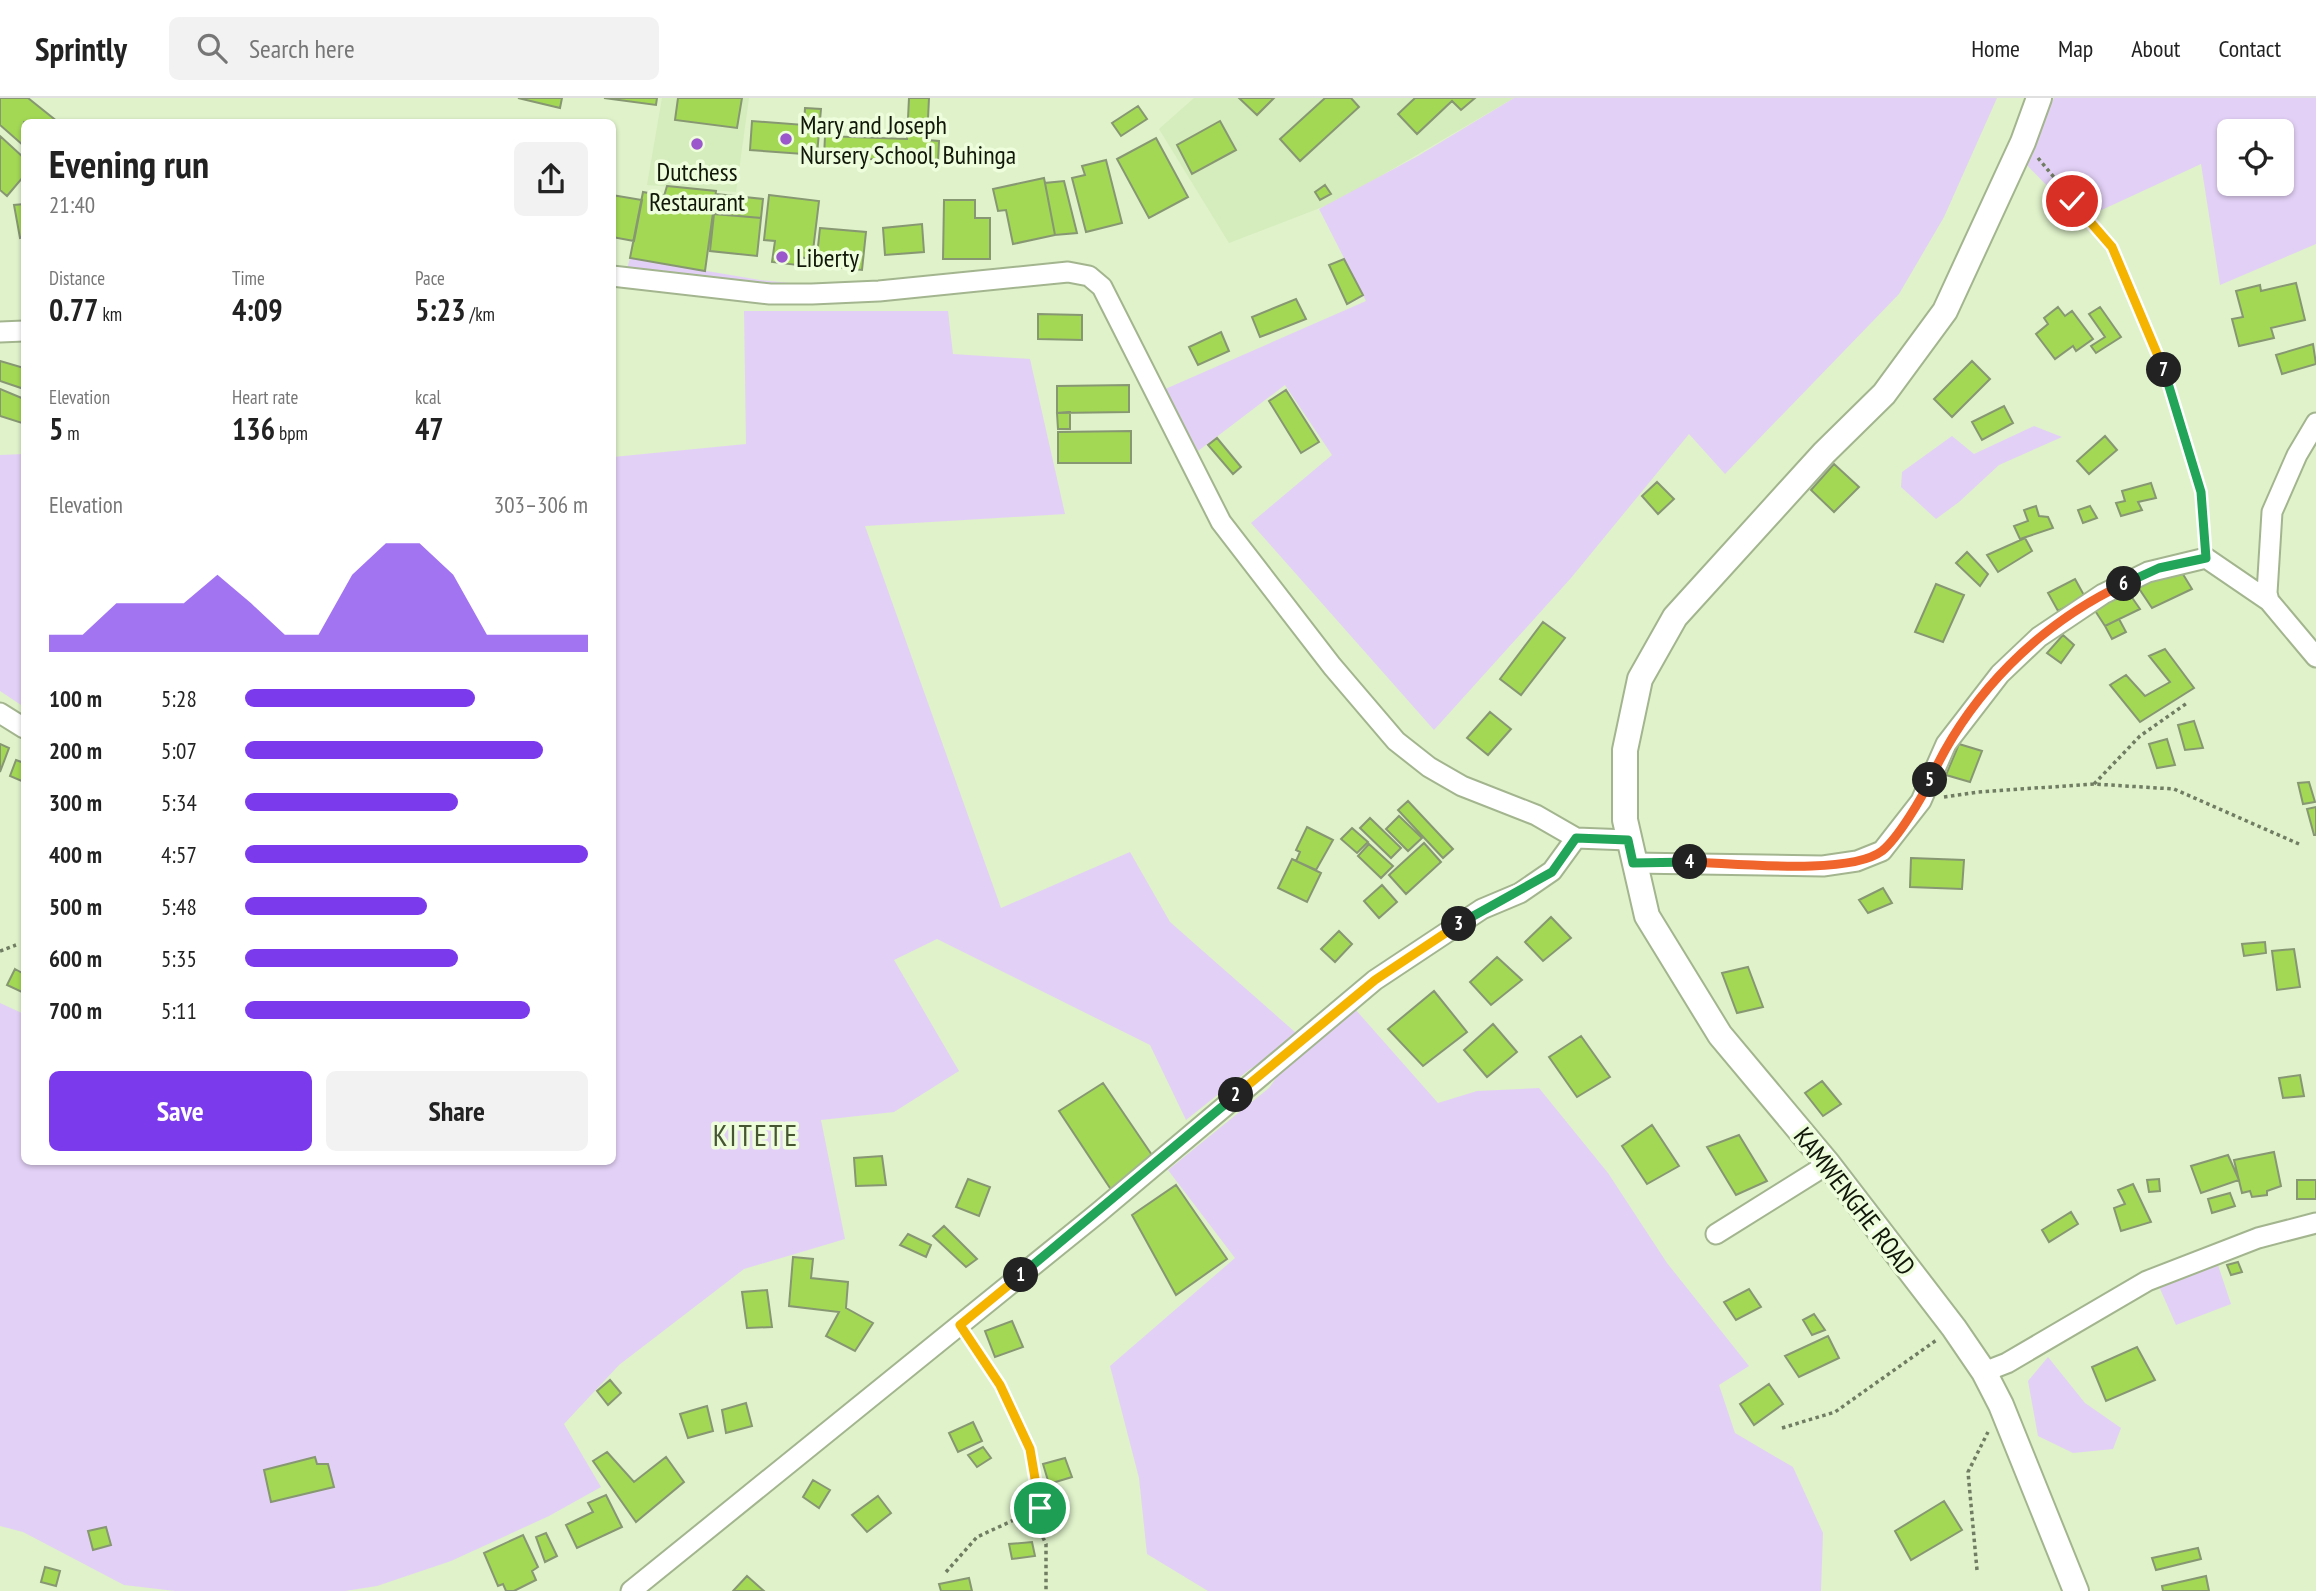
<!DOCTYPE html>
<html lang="en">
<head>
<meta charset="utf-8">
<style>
	body { margin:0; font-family:"PT Sans Narrow",sans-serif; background:#f2f2f2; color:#222; height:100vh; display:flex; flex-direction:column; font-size:26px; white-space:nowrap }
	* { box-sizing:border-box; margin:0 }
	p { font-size:23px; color:#767676 }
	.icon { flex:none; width:38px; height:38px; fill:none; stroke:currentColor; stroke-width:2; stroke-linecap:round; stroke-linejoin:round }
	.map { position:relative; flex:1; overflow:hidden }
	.side { position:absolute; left:21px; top:21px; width:595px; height:1046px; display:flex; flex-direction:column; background:#fff; border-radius:10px; box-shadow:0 2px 5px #0004 }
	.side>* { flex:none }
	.tools { position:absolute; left:2217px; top:21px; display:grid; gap:14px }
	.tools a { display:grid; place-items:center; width:77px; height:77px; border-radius:10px; background:#fff; box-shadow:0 2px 5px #0004; font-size:35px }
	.pin { position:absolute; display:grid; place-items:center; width:60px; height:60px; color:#fff; margin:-30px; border:4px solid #fff; border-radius:50%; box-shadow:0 2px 7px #0007 }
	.km { position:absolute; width:35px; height:35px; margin:-18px; border-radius:50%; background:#222; color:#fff; font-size:19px; line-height:35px; text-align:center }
	.round { display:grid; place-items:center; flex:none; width:74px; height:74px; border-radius:10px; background:#f2f2f2 }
	.overview { display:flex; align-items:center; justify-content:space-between; height:119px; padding:0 28px }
	h1 { font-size:38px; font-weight:800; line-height:52px }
	.metrics { display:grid; grid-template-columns:repeat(3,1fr); gap:10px; height:119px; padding:7px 28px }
	.metrics div { display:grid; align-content:center }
	.metrics b { font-size:30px; font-weight:800 }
	.metrics small { font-size:19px; font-weight:400 }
	.metrics p { font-size:19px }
	.chart { height:196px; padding:14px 28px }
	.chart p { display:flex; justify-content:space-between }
	.chart svg { width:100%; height:126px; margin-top:7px; fill:#7c3aed; opacity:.7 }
	.primary-button { display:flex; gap:14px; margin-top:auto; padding:14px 28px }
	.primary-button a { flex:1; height:80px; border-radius:10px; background:#7c3aed; color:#fff; font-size:28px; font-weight:800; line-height:80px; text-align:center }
	.primary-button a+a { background:#f2f2f2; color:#222 }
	ul { padding:0 28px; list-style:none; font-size:23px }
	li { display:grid; grid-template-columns:112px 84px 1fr; align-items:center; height:52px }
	li i { height:18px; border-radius:9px; background:#7c3aed }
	header { display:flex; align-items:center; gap:42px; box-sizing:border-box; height:98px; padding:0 35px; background:#fff; border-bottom:2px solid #e0e0e0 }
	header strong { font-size:33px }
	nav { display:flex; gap:38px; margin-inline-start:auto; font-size:24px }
	.search { width:490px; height:63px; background:#f2f2f2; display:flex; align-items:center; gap:18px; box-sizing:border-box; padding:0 24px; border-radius:10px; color:#767676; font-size:26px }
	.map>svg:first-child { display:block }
	.built { fill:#d5ecbc }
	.green { fill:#e3d0f6; fill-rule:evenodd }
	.building { fill:#a3d855; stroke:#869772; stroke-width:2 }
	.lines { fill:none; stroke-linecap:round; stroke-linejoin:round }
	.minor-casing { stroke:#a3b58e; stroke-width:23 }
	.major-casing { stroke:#a3b58e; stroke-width:28 }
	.path { stroke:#707d62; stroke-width:3.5; stroke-dasharray:3.5 3.5; stroke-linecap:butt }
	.minor { stroke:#fff; stroke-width:19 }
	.major { stroke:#fff; stroke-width:24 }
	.split-1-casing { stroke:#fff; stroke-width:14 }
	.split-2-casing { stroke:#fff; stroke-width:14 }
	.split-3-casing { stroke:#fff; stroke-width:14 }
	.split-4-casing { stroke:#fff; stroke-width:14 }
	.split-5-casing { stroke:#fff; stroke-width:14 }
	.split-6-casing { stroke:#fff; stroke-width:14 }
	.split-7-casing { stroke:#fff; stroke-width:14 }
	.split-8-casing { stroke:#fff; stroke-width:14 }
	.split-1 { stroke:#f5b400; stroke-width:9 }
	.split-2 { stroke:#22a559; stroke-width:9 }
	.split-3 { stroke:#f5b400; stroke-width:9 }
	.split-4 { stroke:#22a559; stroke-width:9 }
	.split-5 { stroke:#f0652b; stroke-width:9 }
	.split-6 { stroke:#f0652b; stroke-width:9 }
	.split-7 { stroke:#22a559; stroke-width:9 }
	.split-8 { stroke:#f5b400; stroke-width:9 }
	.poi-dot { fill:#9b58cd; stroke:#eefedd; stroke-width:2.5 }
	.labels { text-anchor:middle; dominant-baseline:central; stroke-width:7; stroke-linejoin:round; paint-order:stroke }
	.poi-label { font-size:26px; fill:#111809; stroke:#eefedd; text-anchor:start }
	.street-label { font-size:26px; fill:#111809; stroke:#eefedd }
	.quarter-label { font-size:30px; letter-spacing:2px; fill:#465633; stroke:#eefedd }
</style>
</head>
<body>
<header>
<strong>Sprintly</strong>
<div class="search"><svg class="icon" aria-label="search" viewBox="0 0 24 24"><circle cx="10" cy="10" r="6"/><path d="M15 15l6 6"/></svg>Search here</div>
<nav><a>Home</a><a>Map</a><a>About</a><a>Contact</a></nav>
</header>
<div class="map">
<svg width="2316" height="1493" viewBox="0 0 2316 1493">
	<rect width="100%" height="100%" fill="#dff2ca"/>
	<path class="built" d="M662,0h87l-13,94 -89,-7z
		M1194,0h320l-176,103 -109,42 -70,-114z"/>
	<path class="green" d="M1514,0h483l-53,119 -45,77 -174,180 -36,-40 -118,144 -137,152 -183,-207 81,-68 -47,-70 -87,66 -35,-61 203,-89 -47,-92 99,-53z
		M2054,0h262v146l-96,41 -19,-121 -121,56 -57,-59zM2230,33h52v53h-52z
		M630,160l130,22 51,5 -36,7 -148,-23z
		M744,213h204l5,43 77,5 35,155 -200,12 136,382 129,-56 40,70 134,118 51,-31 83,94 39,-12 62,-3 69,85 59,90 82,103 -30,19 16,48 58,34 30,66 -2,58h-613l-61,-37 -8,-76 -29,-112 125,-108 -67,-88 101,-82 34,-47 -53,28 -64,51 -36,-75 -213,-106 -43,21 65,111 -65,41 -73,8 24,119 -101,30 -125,96 -55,59 37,63 -52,29 -98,45 -74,25 -32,5h-170l-51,-6 -101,-53 -23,-6v-523l24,11v148h588l1,-705 133,-13z
		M2034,328l28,11 -63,28 -40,37 -23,17 -35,-32 1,-15 50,-36 22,18z
		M24,356v253l-24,-16v-236z
		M2216,1161l15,45 -55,21 -19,-43z
		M2048,1259l37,46 36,25 -8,21 -40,4 -35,-17 -10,-55z"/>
	<path class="building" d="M0,0h28l30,24h-34v24l-24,-21z
		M518,0h44l-2,10z
		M604,0h53l-1,7z
		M678,0h64l-5,30 -62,-8z
		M909,0h20l-2,42 12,1 -1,21 -114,-5 1,-21 82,3z
		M1239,0h35l-17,17z
		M1325,0h26l8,9 -59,54 -20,-22z
		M1415,0h60l-14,12 -9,-9 -35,33 -19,-20z
		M1138,8l9,13 -26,17 -9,-13z
		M805,10l16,1 -4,46 -67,-5 2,-29 52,4z
		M1220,23l16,29 -44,24 -15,-29z
		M0,38l24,22v18l-17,20 -7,-6z
		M1156,40l32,59 -39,21 -32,-59z
		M1106,62l16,63 -36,9 -14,-54 13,-3 -3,-9z
		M1044,80l11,57 -42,9 -7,-34 -8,1 -5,-22z
		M1064,83l13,52 -22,2 -10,-52z
		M1325,87l6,9 -11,6 -5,-8z
		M667,88l49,5 -11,80 -75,-13 13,-66 21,4z
		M716,96l47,5 -2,19 -47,-4z
		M612,97l30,5 -8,41 -22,-4z
		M769,97l50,6 -7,58 -14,-2 -1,8 -25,-3 3,-21 -11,-1z
		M944,102h31v18h15v41h-47z
		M24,106v33l-4,1 -6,-33z
		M714,116l47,4 -4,38 -47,-5z
		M922,126l2,28 -39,3 -2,-27z
		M820,130l46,4 -4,38 -46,-5z
		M1344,161l19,36 -16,9 -18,-39z
		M2296,185l9,37 -34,8 3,10 -35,8 -7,-27 11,-2 -7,-26 24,-6 1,6z
		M1296,201l10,20 -46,18 -8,-20z
		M2058,209l7,9 7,-5 21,28 -17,12 -3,-5 -18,13 -19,-25 12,-10 -4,-6z
		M2100,209l21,30 -25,16 -5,-7 14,-9 -16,-23z
		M1038,216l44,1v25l-44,-1z
		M1221,234l8,19 -31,14 -9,-18z
		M2313,246l3,20 -34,10 -6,-19z
		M0,263l24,7v21l-24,-8z
		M1972,263l18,18 -38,38 -18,-18z
		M1129,287v27l-72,1v-27z
		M0,291l24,10 -2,24 -22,-7z
		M1286,292l33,52 -18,11 -32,-52z
		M2004,308l9,17 -31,17 -10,-18z
		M1070,314v17h-12l-1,-16z
		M1131,333v32h-73v-31z
		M2105,338l12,14 -28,24 -12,-13z
		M1217,340l24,29 -8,7 -25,-29z
		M1834,366l25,23 -25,25 -23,-22z
		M1657,384l17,17 -16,15 -16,-18z
		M2151,385l5,15 -18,4 4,8 -21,6 -5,-13 9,-2 -3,-10z
		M2036,408l3,10 9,1 5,11 -33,11 -6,-13 14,-5 -4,-11z
		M2090,408l7,12 -14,5 -5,-13z
		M2025,440l7,13 -34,21 -11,-17z
		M1967,454l21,22 -8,12 -24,-23z
		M2178,468l14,23 -40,19 -14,-21z
		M2075,481l10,18 -27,14 -10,-18z
		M1936,486l28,11 -21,47 -28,-10z
		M2124,488l16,23 -35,17 -15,-23z
		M2119,521l7,13 -14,7 -7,-13z
		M1543,524l22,16 -44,57 -21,-16z
		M2063,537l11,10 -13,18 -14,-10z
		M2165,551l29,39 -54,34 -30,-37 16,-10 19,21 25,-14 -21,-26z
		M1490,614l21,17 -23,26 -21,-17z
		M2194,623l9,27 -18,2 -7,-25z
		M2167,641l8,26 -18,3 -8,-24z
		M0,646l9,4 -9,24z
		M1959,646l23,7 -12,31 -24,-7z
		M16,662l8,3v19l-14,-6z
		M2309,684l6,20 -12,2 -5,-21z
		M1408,703l45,48 -10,9 -45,-48z
		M2316,709v28h-2l-7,-26z
		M1399,718l23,22 -14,13 -22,-22z
		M1370,720l31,30 -10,10 -31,-30z
		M1307,729l26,13 -17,30 -20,-9 4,-9 -4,-2z
		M1352,730l16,14 -11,11 -16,-14z
		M1424,745l17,19 -35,32 -17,-19z
		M1369,746l24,22 -12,12 -23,-22z
		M1911,760l53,2 -2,29 -52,-2z
		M1292,761l29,14 -14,29 -29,-14z
		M1382,787l15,17 -18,16 -15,-17z
		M1883,790l9,15 -24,10 -9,-13z
		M1551,819l20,21 -28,23 -18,-19z
		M1339,833l13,13 -17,18 -14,-13z
		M2265,844l1,11 -22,3 -2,-12z
		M2294,851l6,38 -23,3 -5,-39z
		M1497,859l25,23 -31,25 -21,-23z
		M1748,869l15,40 -26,6 -15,-40z
		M15,871l9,5v19l-17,-8z
		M1434,893l33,41 -44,34 -35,-37z
		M1493,926l24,28 -30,25 -23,-27z
		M1581,938l29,41 -33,20 -28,-40z
		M2300,977l4,21 -21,2 -4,-20z
		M1822,983l19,23 -18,12 -18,-23z
		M1103,985l51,75 -42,33 -53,-80z
		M1652,1027l27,41 -32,18 -25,-38z
		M1739,1037l28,46 -31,14 -29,-48z
		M2274,1054l7,34 -14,5v4l-15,2 -2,-6 -8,2 -8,-33z
		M2228,1057l11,25 -38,13 -10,-27z
		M882,1058l4,29 -30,1 -2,-28z
		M968,1081l22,8 -11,29 -23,-9z
		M2159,1081l1,12 -11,1 -2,-12z
		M2297,1082h19v19h-19z
		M2133,1086l18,38 -30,9 -7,-23 11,-4 -7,-14z
		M1176,1087l51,74 -51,36 -44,-80z
		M2230,1095l5,13 -23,7 -4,-14z
		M2071,1114l7,12 -29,18 -7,-12z
		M944,1128l33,33 -11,8 -33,-31z
		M908,1136l23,11 -5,12 -26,-12z
		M793,1159l20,2 -2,19 37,4 -2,26 27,15 -18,28 -29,-15 13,-24 -50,-6z
		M2238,1164l4,10 -11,3 -4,-10z
		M1749,1191l12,18 -25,13 -12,-18z
		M767,1192l5,37 -25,1 -5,-36z
		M1814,1216l11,16 -13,5 -9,-15z
		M1012,1223l11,26 -28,10 -10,-26z
		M1828,1238l11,22 -40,19 -14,-21z
		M2137,1249l18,33 -49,21 -14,-34z
		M610,1282l11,13 -13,12 -11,-14z
		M1769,1286l14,20 -29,21 -14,-21z
		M746,1305l6,23 -26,7 -4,-23z
		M707,1308l6,25 -25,7 -8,-24z
		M973,1324l9,19 -24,11 -9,-19z
		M983,1349l8,11 -14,9 -9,-12z
		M607,1354l27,30 32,-25 18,25 -48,40 -43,-61z
		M315,1359l2,7h11l6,23 -63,15 -7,-32z
		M1065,1360l7,19 -23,7 -6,-20z
		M813,1382l17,10 -11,18 -16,-11z
		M606,1397l16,32 -45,21 -11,-23 27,-13 -5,-9z
		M878,1398l13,17 -24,19 -15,-17z
		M1944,1403l18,29 -51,30 -16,-29z
		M106,1429l5,18 -18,5 -5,-19z
		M546,1435l11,23 -12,6 -9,-25z
		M523,1437l15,32 -6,4 4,9 -22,11h-8l-3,-7 -5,2 -14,-33z
		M1032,1444l3,14 -23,3 -3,-15z
		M2198,1450l3,11 -45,11 -4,-12z
		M45,1469l15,4 -4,15 -15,-4z
		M747,1478l17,15h-31z
		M2206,1478l3,15h-46l-1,-5z
		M969,1480l3,13h-31l-2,-7z"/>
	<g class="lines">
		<g class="minor-casing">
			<path id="minor" d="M612,178l158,18h42l67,-3 189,-19 21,4 13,11 119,235 111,144 64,75 33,26 33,19 74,29 40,23 52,2
				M0,234l24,-1
				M2316,325l-19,32 -25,57 -5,81 2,8 47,56
				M0,615l24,15
				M1633,765l190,3 34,-5 25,-10 39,-50 25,-57 54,-70 39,-37 64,-43 45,-22 58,-14 63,43
				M1716,1136l112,-70
				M1984,1274l23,-9 140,-82 111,-43 58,-15
				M631,1493l467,-378 277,-233 107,-71 38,-16 32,-22 24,-33"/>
		</g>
		<g class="major-casing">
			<path id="major" d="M2039,0l-16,44 -78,169 -61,83 -60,59 -149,164 -35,62 -15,71v70l22,96 73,119 108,129 126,164 30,44 17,33 75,186"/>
		</g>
		<path class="path" d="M2038,60l74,89 55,129 34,116 4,50
			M2094,686l46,-48 47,-33
			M1944,699l34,-5 116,-8 80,5 125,55
			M0,853l16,-6
			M1782,1330l53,-16 103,-73
			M1031,1414l15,32v47
			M1977,1472l-9,-98 20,-40
			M946,1474l31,-35 63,-29 -10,-59 -30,-64 -31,-46"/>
		<use href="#minor" class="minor"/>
		<use href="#major" class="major"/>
	</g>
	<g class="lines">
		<g class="split-1-casing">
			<path id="split-1" d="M1021,1177l-61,50 40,60 30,64 10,59"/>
		</g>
		<g class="split-2-casing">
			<path id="split-2" d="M1021,1177l215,-180"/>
		</g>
		<g class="split-3-casing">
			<path id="split-3" d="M1236,997l139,-115 84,-56"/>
		</g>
		<g class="split-4-casing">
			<path id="split-4" d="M1459,826l93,-52 24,-34 52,2 5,23 57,-1"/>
		</g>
		<g class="split-5-casing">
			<path id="split-5" d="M1690,764c43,1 159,14 192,-11 16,-13 40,-53 48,-71"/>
		</g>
		<g class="split-6-casing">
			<path id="split-6" d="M1930,682c39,-86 109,-156 194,-196"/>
		</g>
		<g class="split-7-casing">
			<path id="split-7" d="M2124,486l35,-16 47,-10 -5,-66 -37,-122"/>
		</g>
		<g class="split-8-casing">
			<path id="split-8" d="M2072,103l40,46 52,123"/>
		</g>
		<use href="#split-1" class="split-1"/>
		<use href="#split-2" class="split-2"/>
		<use href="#split-3" class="split-3"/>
		<use href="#split-4" class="split-4"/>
		<use href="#split-5" class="split-5"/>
		<use href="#split-6" class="split-6"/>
		<use href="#split-7" class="split-7"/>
		<use href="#split-8" class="split-8"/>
	</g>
	<g class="poi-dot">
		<circle cx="786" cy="41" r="7"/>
		<circle cx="697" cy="46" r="7"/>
		<circle cx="782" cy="159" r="7"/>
	</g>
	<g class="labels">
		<g class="poi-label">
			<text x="800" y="26">Mary and Joseph<tspan x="800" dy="30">Nursery School, Buhinga</tspan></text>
			<text x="697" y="73" text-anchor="middle">Dutchess<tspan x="697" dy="30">Restaurant</tspan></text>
			<text x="796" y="159">Liberty</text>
		</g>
		<g class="street-label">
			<text transform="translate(1855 1103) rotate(52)">KAMWENGHE ROAD</text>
		</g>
		<g class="quarter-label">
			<text x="756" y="1036">KITETE</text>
		</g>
	</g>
</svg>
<div class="tools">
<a><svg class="icon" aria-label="locate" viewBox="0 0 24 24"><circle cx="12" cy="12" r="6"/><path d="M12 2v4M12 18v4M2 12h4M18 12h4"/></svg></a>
</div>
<div class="pin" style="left:1040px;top:1410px;background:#1e9e55"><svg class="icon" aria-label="arrive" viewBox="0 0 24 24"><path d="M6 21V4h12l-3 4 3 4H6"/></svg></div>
<div class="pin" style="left:2072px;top:103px;background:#d93025"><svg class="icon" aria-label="check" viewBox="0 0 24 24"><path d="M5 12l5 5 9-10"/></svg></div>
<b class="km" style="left:1021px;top:1177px">1</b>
<b class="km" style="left:1236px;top:997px">2</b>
<b class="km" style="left:1459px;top:826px">3</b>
<b class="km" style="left:1690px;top:764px">4</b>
<b class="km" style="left:1930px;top:682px">5</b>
<b class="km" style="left:2124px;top:486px">6</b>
<b class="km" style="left:2164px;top:272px">7</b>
<section class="side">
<div class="overview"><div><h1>Evening run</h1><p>21:40</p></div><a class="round"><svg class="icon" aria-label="share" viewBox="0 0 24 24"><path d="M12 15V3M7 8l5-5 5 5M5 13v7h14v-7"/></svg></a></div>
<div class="metrics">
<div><p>Distance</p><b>0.77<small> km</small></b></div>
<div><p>Time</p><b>4:09</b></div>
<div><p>Pace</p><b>5:23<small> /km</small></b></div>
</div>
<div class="metrics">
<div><p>Elevation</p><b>5<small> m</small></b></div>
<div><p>Heart rate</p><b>136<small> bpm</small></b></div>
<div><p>kcal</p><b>47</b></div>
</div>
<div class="chart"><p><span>Elevation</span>303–306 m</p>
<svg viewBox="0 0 160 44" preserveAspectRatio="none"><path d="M0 44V38L10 38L20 27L30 27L40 27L50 17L60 27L70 38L80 38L90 17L100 6L110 6L120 17L130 38L140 38L150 38L160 38V44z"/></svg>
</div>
<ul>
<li><b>100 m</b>5:28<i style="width:67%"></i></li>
<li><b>200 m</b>5:07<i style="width:87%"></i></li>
<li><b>300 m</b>5:34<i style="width:62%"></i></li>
<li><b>400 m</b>4:57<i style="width:100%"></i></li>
<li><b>500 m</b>5:48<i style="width:53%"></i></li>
<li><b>600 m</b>5:35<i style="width:62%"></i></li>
<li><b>700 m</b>5:11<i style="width:83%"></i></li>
</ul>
<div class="primary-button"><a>Save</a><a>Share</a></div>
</section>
</div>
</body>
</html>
